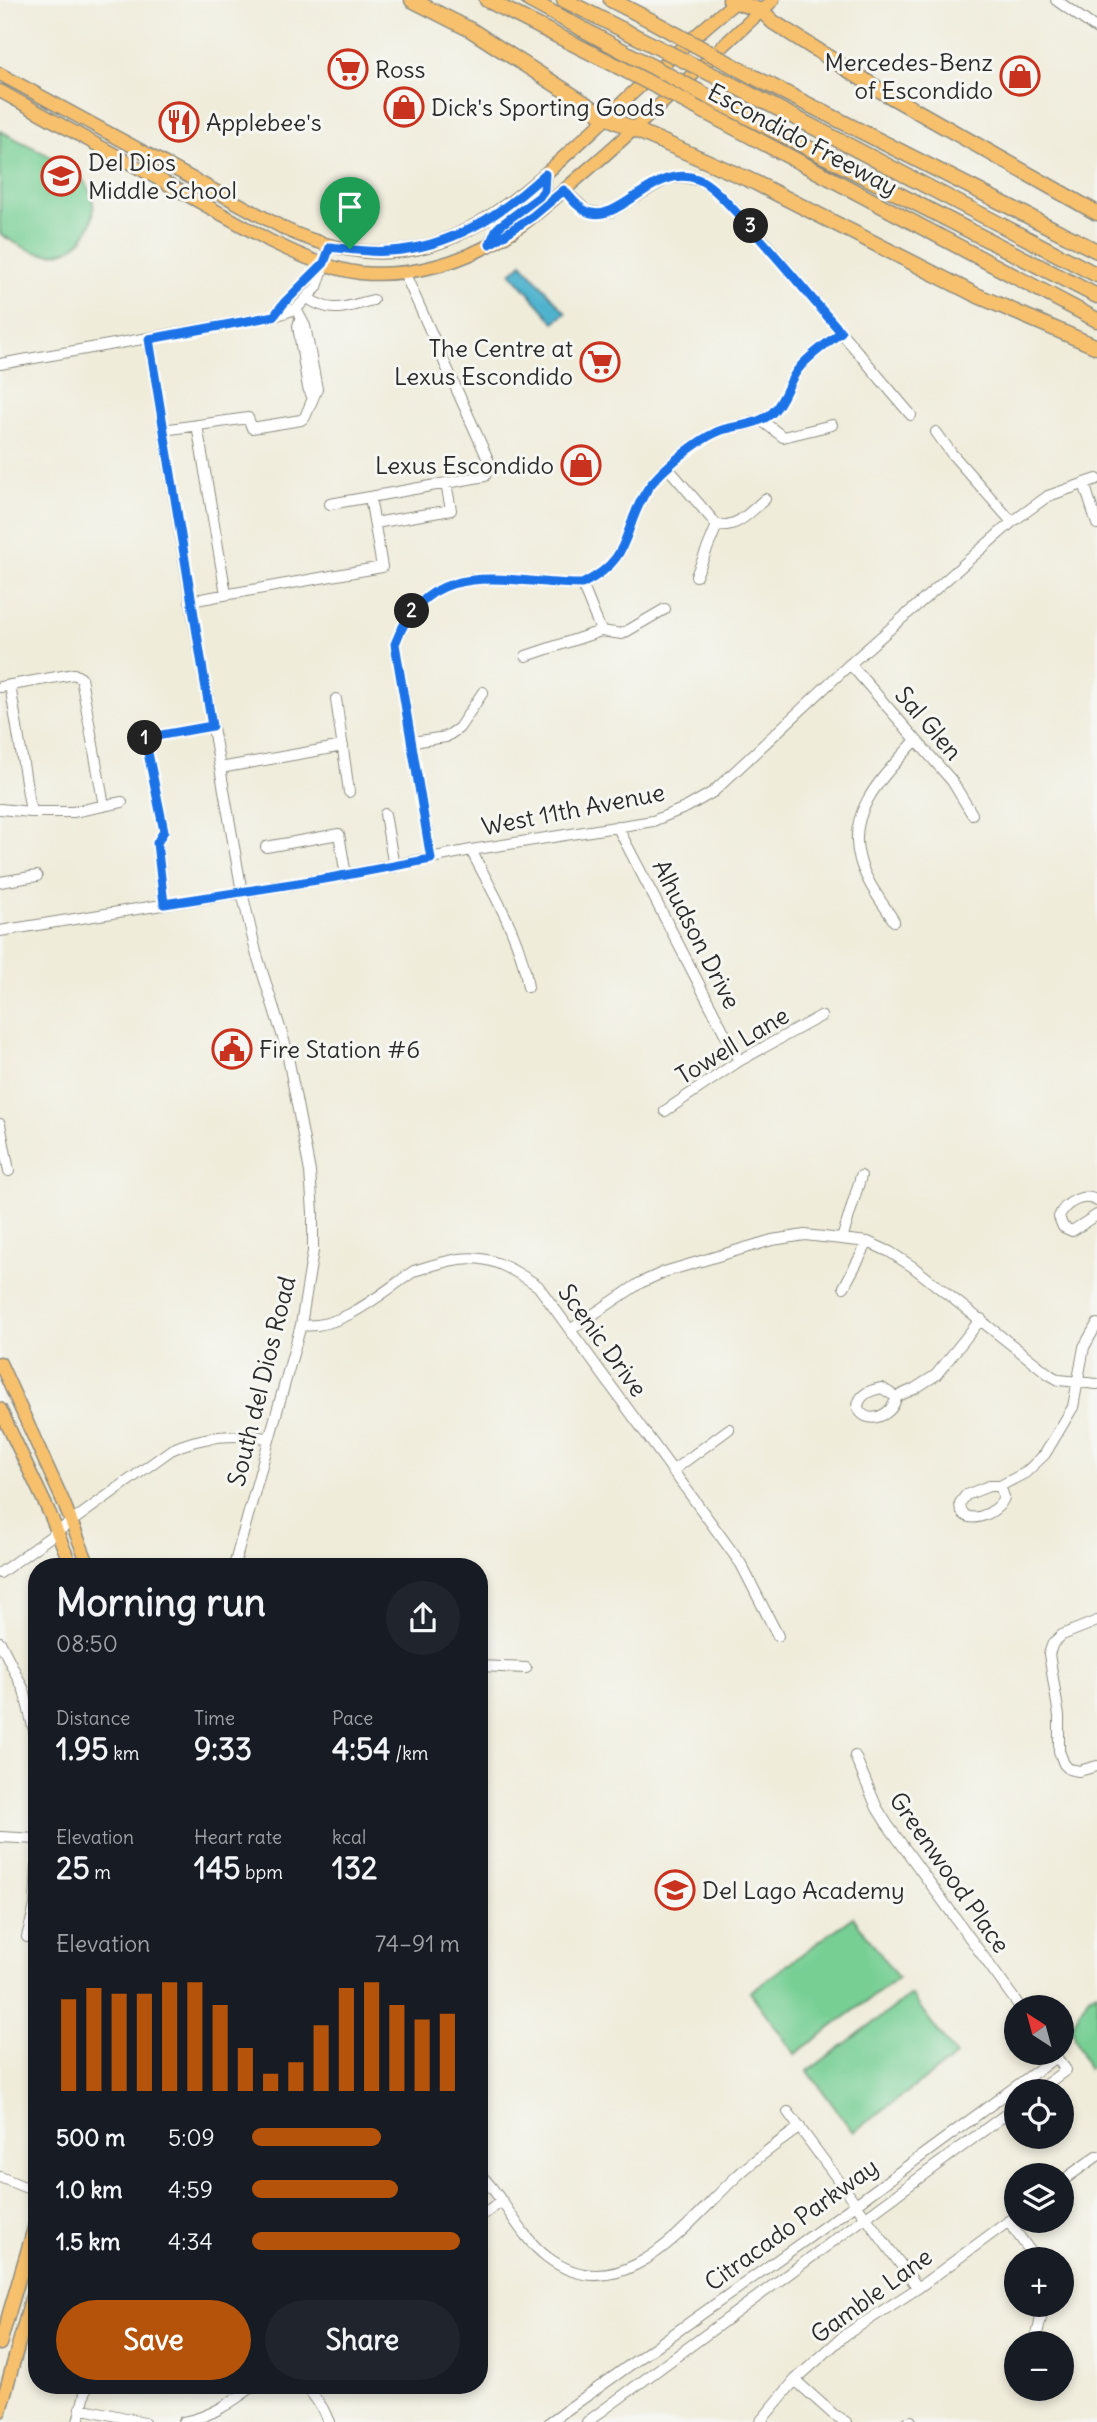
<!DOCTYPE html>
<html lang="en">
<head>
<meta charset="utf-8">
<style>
	body { margin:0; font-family:Delius,sans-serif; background:#20242c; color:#f1f3f6; height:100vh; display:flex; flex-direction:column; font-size:26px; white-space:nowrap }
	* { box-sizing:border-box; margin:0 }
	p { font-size:23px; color:#9ea1a6 }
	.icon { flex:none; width:38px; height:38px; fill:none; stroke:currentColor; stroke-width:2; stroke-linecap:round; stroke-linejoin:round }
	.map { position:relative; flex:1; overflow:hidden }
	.details { position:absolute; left:28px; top:1558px; width:460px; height:836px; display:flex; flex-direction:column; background:#171b24; border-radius:28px; box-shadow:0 4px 10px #0003 }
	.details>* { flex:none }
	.needle { width:46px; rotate:324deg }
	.controls { position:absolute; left:1004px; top:1995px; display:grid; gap:14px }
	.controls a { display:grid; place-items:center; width:70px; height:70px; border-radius:50%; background:#171b24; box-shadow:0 4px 10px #0003; font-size:35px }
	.pin { position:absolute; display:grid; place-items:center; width:60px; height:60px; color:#fff; margin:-72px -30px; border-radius:50% 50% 50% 0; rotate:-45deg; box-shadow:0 0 7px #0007 }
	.pin .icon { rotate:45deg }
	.km { position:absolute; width:35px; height:35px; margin:-18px; border-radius:50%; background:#222; color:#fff; font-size:19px; line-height:35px; text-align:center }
	.round { display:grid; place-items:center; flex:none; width:74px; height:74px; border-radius:37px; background:#20242c }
	.head { display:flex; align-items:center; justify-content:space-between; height:119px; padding:0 28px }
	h1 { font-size:38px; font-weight:800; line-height:52px }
	.stats { display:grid; grid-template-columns:repeat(3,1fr); gap:10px; height:119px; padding:7px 28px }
	.stats div { display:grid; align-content:center }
	.stats b { font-size:30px; font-weight:800 }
	.stats small { font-size:19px; font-weight:400 }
	.stats p { font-size:19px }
	.chart { height:196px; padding:14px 28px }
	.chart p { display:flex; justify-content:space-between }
	.chart svg { width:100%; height:126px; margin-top:7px; stroke:#b45309; stroke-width:6 }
	.button { display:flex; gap:14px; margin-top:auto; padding:14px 28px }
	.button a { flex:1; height:80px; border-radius:42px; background:#b45309; color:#fff; font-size:28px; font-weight:800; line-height:80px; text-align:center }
	.button a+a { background:#20242c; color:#f1f3f6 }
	ul { padding:0 28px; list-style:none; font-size:23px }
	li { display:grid; grid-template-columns:112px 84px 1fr; align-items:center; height:52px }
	li i { height:18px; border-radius:9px; background:#b45309 }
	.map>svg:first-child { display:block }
	.green { fill:#77cf94; stroke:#517d60; stroke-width:2 }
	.water { fill:#4fb3ce; stroke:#3d6f7c; stroke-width:2 }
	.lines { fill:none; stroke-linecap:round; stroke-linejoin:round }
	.minor-casing { stroke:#8d8c82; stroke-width:12 }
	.major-casing { stroke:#8d8c82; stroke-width:15 }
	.highway-casing { stroke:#8d8c82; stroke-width:17 }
	.minor { stroke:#fff; stroke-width:10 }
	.major { stroke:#f7c06c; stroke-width:12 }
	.highway { stroke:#f7c06c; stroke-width:14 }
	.highway-bridge-casing { stroke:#8d8c82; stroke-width:17; stroke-linecap:butt }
	.highway-bridge { stroke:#f7c06c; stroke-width:14 }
	.route-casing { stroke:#fff; stroke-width:14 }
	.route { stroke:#1a73e8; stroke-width:9 }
	.labels { text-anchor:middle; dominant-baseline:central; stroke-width:6; stroke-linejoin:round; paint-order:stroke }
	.poi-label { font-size:24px; fill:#2b2b2b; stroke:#f6f6f2; text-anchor:start }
	.street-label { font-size:24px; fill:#2b2b2b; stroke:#f6f6f2 }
</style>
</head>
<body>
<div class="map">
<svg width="1097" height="2422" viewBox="0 0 1097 2422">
	<rect width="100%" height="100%" fill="#f6f6f2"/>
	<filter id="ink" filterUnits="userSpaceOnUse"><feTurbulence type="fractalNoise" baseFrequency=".0143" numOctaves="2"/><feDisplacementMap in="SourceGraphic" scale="14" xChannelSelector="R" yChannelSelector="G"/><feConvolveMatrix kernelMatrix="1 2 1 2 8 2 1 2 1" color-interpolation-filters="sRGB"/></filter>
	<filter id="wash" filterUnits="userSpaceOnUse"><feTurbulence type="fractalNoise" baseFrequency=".00686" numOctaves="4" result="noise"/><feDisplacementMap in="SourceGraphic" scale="28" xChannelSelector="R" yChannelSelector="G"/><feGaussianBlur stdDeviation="1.57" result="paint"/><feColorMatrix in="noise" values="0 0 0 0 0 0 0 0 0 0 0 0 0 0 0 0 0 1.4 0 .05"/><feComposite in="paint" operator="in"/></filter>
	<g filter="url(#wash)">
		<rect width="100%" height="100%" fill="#efecda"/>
		<path class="green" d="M0,131c21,11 69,32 83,49 24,29 4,74 -34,74 -18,0 -34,-12 -49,-20z
			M853,1917l45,61 -103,76 -45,-62z
			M1097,1992v71l-9,6 -17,-42 18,-31z
			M911,1995l45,61 -103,76 -45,-61z"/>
		<path class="water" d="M522,263l44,50 -12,9 -43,-49z"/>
	</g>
	<g filter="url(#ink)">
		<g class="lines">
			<g class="minor-casing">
				<path id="minor" d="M1056,0l41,29
					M564,190l23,21 11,2 12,-1 58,-34 16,-1 17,4 14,9 36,36 160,189
					M307,298c27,17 37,9 66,2
					M274,316l10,-13 40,-39
					M300,320l-2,6 10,62 4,8
					M149,339l44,276 49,277 14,60 30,95 24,125 3,40v39l-12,74 -67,241
					M0,364l274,-48 22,-7 21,-22 13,-40
					M761,420l22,17 49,-12
					M197,425l29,169
					M163,430l85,-12 4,10 49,-8 4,-3 12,-28 -12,-63 -9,-17
					M936,432l16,22 60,68
					M668,468l49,57 -21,51
					M1084,483l13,41
					M330,504l40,-7
					M375,523l76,-13 -5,-27
					M717,525c21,3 33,-13 48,-26
					M190,601l192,-34 -12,-70 115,-21 5,-12 -86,-192
					M601,631l21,3 43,-25
					M526,656l75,-25 -19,-47
					M850,664l102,117 20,33
					M10,685l21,127
					M0,687l74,-13 7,4 23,128
					M336,699l13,93
					M412,742l34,-5 13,-9 24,-36
					M220,768l123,-22
					M0,809l31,3h42l49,-10
					M385,814l9,53
					M617,826l122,235
					M266,847l73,-13 7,42
					M471,850c23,45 50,87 57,137
					M431,859l-36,-215c34,-91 111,-60 187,-60 52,-25 39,-54 65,-94 12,-20 54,-53 75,-60 17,-5 36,-5 50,-17 14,-13 16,-33 28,-46 11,-13 27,-24 41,-35
					M0,882l37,-6
					M164,904l-7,-61 7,-12 -19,-93 67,-12
					M894,921c-12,-19 -28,-39 -34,-61 -15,-50 26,-86 56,-120
					M0,931l330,-53 141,-28 182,-29 34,-14 26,-15 137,-128 162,-142 36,-26 49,-17
					M665,1111l74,-50 82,-45
					M0,1124l9,47
					M1097,1201c-13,-9 -33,2 -38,16l4,10 9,4 25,-16
					M842,1239l19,-63
					M844,1287l24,-45
					M301,1325c39,6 82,-33 113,-54 57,-19 74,-19 124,15l203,278 37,72
					M570,1330l70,-47 24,-11 108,-32 33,-5 63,7 22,10 23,15 137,108 9,5 38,4
					M882,1388l14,9c-2,18 -29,30 -38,11 0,-13 12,-18 24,-20z
					M896,1397l18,-8 22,-14 45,-56
					M672,1471l57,-42
					M1000,1486l4,11c-4,17 -44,33 -44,6l6,-8 23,-9h11l25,-13 20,-19 28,-47 11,-60 13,-23
					M0,1573l171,-123c32,-15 64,-16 98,-12
					M1097,1621l-35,14 -9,8 -4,11 10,62v35l5,13 5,5 10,2 18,-5
					M0,1642l24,48 13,53
					M480,1666l46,2
					M855,1756l22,52 10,16 133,183
					M0,1837l37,2
					M27,1937l8,-31 2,-42
					M1037,2091l29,-21 -13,-17
					M788,2112l130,176
					M480,2174c25,25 39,62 67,83 75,57 140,-34 190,-81 19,-18 41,-33 63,-49
					M0,2177l37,15
					M1062,2181l35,-25
					M480,2217l22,-16
					M1008,2221l28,38
					M1037,2335l7,-30
					M795,2380l38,34 13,8
					M306,2385l17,24 6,13
					M80,2408l64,14
					M78,2422l9,-37
					M183,2422c28,-5 49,-20 72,-37
					M550,2422l306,-218 200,-147
					M587,2422l430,-316
					M760,2422l35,-42 50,-45 73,-47 99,-73
					M907,2422l4,-1"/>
			</g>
			<g class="major-casing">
				<path id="major" d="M0,74l287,156c141,63 219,-19 316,-109 44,-42 88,-83 135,-121
					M0,91l270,150c27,13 59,28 90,32 44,4 89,-7 128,-27 36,-19 67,-48 97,-74 65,-55 125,-115 188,-172
					M490,244l11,-19 38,-28 4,-7 2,-16
					M0,1363l63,138 26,65
					M0,1409l50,105 21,52
					M0,2344l37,-126
					M0,2411l37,-133"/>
			</g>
			<g class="highway-casing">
				<path id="highway" d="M412,0l59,30 135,87 148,65 222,113 121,52
					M487,0l130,66
					M529,0l105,57
					M564,0l85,43
					M611,0l39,20
					M730,0l32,11 11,11 110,70 214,121
					M752,76l345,175
					M723,80l374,195
					M709,97l388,199
					M692,105l405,215"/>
			</g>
			<use href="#minor" class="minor"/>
			<use href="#major" class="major"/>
			<use href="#highway" class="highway"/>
			<g class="highway-bridge-casing">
				<path id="highway-bridge" d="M650,20l102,56
					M649,43l74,37
					M634,57l75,40
					M617,66l75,39"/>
			</g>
			<use href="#highway-bridge" class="highway-bridge"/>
		</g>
	</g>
	<g class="lines" filter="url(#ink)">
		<g class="route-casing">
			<path id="route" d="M545,174l-1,16 -5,7 -38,28 -5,5 -6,14 43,-28 31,-26c7,8 14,18 24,22 34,13 68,-54 114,-31 13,7 22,19 32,29 37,39 71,81 107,122 -13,11 -30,22 -41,35 -12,13 -14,33 -28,46 -14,12 -33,12 -50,17 -21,7 -63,41 -75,60 -26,40 -13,69 -65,94 -76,0 -153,-31 -187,60l36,215 -101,19 -166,26 -7,-61 7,-12 -19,-93 67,-12 -63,-387 125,-23 10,-13 40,-40 6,-16c19,2 39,6 59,4 61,-3 112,-36 156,-77z"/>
		</g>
		<use href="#route" class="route"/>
	</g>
	<defs>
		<g id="supermarket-ring" transform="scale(2.0125)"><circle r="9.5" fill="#f6f6f2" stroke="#c8321e" stroke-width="1.5"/><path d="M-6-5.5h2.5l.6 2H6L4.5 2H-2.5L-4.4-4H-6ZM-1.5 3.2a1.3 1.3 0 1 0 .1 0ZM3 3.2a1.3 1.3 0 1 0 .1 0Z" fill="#c8321e"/></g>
		<g id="shop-ring" transform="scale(2.0125)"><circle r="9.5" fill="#f6f6f2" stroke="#c8321e" stroke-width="1.5"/><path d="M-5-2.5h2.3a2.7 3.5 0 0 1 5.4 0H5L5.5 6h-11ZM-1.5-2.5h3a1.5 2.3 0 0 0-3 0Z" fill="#c8321e"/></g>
		<g id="restaurant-ring" transform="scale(2.0125)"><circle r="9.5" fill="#f6f6f2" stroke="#c8321e" stroke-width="1.5"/><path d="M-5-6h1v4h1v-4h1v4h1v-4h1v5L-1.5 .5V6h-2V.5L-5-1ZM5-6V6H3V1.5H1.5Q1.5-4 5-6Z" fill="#c8321e"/></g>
		<g id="school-ring" transform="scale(2.0125)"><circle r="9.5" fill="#f6f6f2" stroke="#c8321e" stroke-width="1.5"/><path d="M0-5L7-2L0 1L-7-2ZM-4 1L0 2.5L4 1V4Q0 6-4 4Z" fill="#c8321e"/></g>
		<g id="civic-ring" transform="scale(2.0125)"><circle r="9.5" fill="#f6f6f2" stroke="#c8321e" stroke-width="1.5"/><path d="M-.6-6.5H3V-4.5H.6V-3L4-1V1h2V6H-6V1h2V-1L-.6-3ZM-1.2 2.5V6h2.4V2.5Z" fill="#c8321e"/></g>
	</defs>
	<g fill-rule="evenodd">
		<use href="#supermarket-ring" x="348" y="69"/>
		<use href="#shop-ring" x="1020" y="76"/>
		<use href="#shop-ring" x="404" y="107"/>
		<use href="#restaurant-ring" x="179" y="122"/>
		<use href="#school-ring" x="61" y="176"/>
		<use href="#supermarket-ring" x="600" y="362"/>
		<use href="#shop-ring" x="581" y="465"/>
		<use href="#civic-ring" x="232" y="1049"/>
		<use href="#school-ring" x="675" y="1890"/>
	</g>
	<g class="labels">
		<g class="poi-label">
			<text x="993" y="62" text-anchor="end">Mercedes-Benz<tspan x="993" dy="28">of Escondido</tspan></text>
			<text x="375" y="69">Ross</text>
			<text x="431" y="107">Dick's Sporting Goods</text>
			<text x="206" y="122">Applebee's</text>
			<text x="88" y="162">Del Dios<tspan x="88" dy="28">Middle School</tspan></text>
			<text x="573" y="348" text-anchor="end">The Centre at<tspan x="573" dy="28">Lexus Escondido</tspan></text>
			<text x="554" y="465" text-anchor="end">Lexus Escondido</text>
			<text x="259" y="1049">Fire Station #6</text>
			<text x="702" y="1890">Del Lago Academy</text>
		</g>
		<g class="street-label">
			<text transform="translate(803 139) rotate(28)">Escondido Freeway</text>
			<text transform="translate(929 723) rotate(49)">Sal Glen</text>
			<text transform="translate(573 809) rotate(-11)">West 11th Avenue</text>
			<text transform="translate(697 934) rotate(63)">Alhudson Drive</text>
			<text transform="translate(732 1045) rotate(-31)">Towell Lane</text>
			<text transform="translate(603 1340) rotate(54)">Scenic Drive</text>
			<text transform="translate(261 1381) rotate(-76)">South del Dios Road</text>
			<text transform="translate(950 1872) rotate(55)">Greenwood Place</text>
			<text transform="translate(791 2224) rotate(-36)">Citracado Parkway</text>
			<text transform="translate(871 2295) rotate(-36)">Gamble Lane</text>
		</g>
	</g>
</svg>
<div class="controls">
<a><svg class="needle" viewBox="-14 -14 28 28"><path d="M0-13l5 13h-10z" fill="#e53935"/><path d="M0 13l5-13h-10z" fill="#9ea1a6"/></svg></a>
<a><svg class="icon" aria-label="locate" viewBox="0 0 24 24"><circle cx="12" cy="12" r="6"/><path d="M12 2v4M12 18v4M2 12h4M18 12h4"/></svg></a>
<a><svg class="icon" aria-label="layers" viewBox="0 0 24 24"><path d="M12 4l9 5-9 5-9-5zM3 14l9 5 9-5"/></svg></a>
<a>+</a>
<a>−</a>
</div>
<div class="pin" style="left:350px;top:249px;background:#1e9e55"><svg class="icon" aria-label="arrive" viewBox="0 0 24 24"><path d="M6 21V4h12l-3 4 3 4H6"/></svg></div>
<b class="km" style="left:145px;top:738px">1</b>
<b class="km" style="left:412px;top:611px">2</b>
<b class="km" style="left:751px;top:226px">3</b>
<section class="details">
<div class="head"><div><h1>Morning run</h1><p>08:50</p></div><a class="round"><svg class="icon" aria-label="share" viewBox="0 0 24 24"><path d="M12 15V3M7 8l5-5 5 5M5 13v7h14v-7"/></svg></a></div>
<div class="stats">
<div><p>Distance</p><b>1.95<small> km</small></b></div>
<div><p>Time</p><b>9:33</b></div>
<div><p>Pace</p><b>4:54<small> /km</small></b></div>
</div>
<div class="stats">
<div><p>Elevation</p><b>25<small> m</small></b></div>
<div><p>Heart rate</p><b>145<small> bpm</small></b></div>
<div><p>kcal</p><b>132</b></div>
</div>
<div class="chart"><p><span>Elevation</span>74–91 m</p>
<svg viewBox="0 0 160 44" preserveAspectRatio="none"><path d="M5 44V12M15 44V8M25 44V10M35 44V10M45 44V6M55 44V6M65 44V14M75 44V29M85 44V38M95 44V34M105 44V21M115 44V8M125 44V6M135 44V14M145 44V19M155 44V17"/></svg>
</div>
<ul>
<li><b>500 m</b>5:09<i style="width:62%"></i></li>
<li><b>1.0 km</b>4:59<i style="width:70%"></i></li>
<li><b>1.5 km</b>4:34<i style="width:100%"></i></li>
</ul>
<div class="button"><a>Save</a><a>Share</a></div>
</section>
</div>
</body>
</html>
